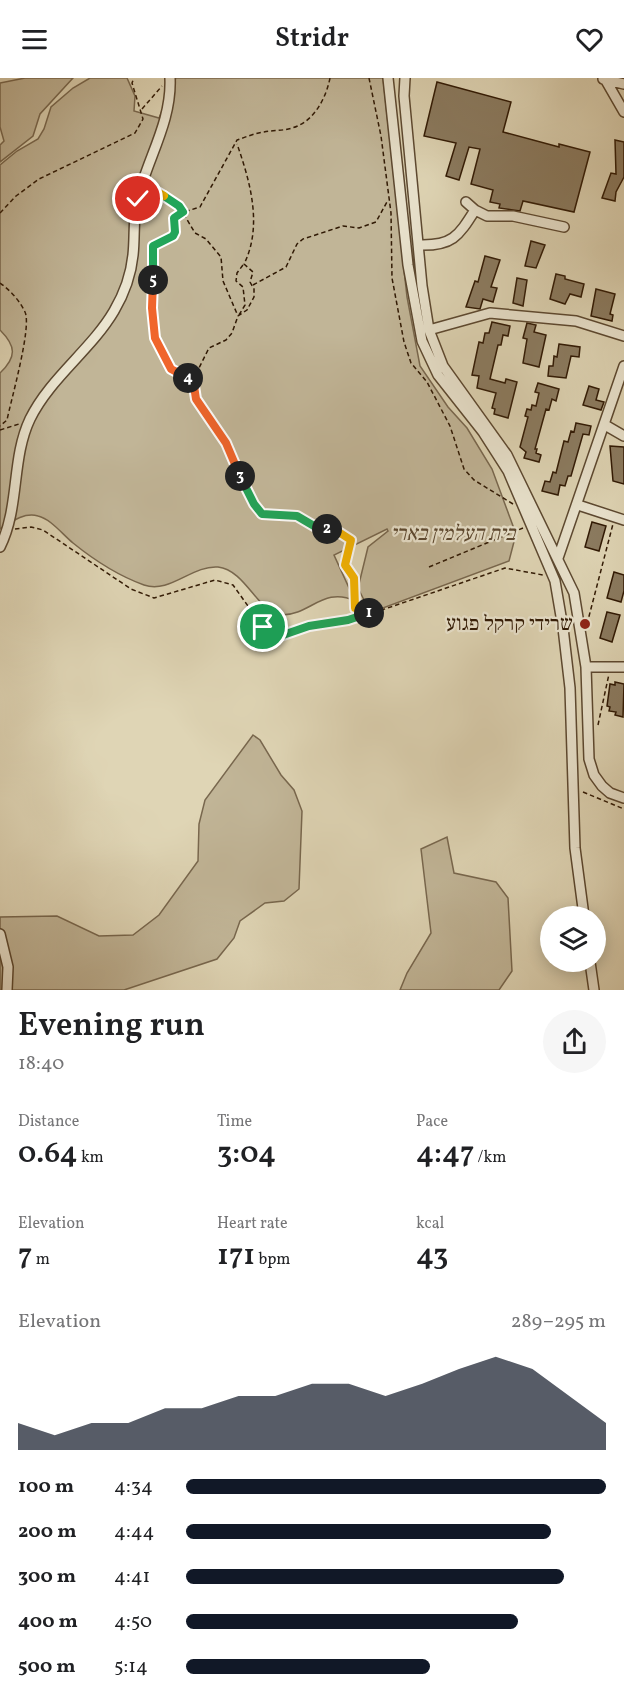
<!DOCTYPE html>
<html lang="en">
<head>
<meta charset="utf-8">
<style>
	body { margin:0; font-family:Vollkorn,"Frank Ruhl Libre",serif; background:#f6f6f6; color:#202124; height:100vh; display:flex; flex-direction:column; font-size:22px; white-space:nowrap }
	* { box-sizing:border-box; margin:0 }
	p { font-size:20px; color:#757577 }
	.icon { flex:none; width:33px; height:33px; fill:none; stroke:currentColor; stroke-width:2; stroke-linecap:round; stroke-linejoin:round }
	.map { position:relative; height:912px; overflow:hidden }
	.panel { display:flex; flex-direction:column; background:#fff; flex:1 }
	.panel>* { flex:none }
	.fabs { position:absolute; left:540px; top:828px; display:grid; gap:12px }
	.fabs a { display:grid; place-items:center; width:66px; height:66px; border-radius:50%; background:#fff; box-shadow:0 3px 15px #0003; font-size:30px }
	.pin { position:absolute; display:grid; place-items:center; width:51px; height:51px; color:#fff; margin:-26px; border:3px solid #fff; border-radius:50%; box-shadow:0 2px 6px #0007 }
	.km { position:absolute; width:30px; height:30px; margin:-15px; border-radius:50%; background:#222; color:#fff; font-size:16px; line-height:30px; text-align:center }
	.round { display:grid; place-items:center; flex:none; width:63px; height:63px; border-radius:32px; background:#f6f6f6 }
	.overview { display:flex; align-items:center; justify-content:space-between; height:102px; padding:0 18px }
	h1 { font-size:33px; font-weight:600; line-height:45px }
	.metrics { display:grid; grid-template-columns:repeat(3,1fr); gap:9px; height:102px; padding:6px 18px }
	.metrics div { display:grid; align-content:center }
	.metrics b { font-size:30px; font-weight:600 }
	.metrics small { font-size:16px; font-weight:400 }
	.metrics p { font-size:16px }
	.chart { height:168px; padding:12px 18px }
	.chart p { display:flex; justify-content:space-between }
	.chart svg { width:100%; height:108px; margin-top:6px; fill:#111827; opacity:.7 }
	ul { padding:0 18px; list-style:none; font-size:20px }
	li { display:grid; grid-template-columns:96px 72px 1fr; align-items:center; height:45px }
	li i { height:15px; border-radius:8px; background:#111827 }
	header { display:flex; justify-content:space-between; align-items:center; height:78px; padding:0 18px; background:#fff; font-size:27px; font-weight:600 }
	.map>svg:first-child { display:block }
	.green { fill:#c1b597; stroke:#78674e; stroke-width:1.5 }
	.building { fill:#8b7b60; stroke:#301904; stroke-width:1.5 }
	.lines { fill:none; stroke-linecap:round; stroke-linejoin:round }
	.minor-casing { stroke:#5c4830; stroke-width:12 }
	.path { stroke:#301904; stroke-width:1.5; stroke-dasharray:4.5 3; stroke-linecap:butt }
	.minor { stroke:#eae4cf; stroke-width:9 }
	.split-1-casing { stroke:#fff; stroke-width:12 }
	.split-2-casing { stroke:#fff; stroke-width:12 }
	.split-3-casing { stroke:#fff; stroke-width:12 }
	.split-4-casing { stroke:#fff; stroke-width:12 }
	.split-5-casing { stroke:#fff; stroke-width:12 }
	.split-6-casing { stroke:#fff; stroke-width:12 }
	.split-7-casing { stroke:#fff; stroke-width:12 }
	.split-1 { stroke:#22a559; stroke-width:8 }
	.split-2 { stroke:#f5b400; stroke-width:8 }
	.split-3 { stroke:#22a559; stroke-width:8 }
	.split-4 { stroke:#f0652b; stroke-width:8 }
	.split-5 { stroke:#f0652b; stroke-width:8 }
	.split-6 { stroke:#22a559; stroke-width:8 }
	.split-7 { stroke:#f5b400; stroke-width:8 }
	.poi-dot { fill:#8f2418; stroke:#eae4cf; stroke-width:2 }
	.labels { text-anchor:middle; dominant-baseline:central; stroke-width:4.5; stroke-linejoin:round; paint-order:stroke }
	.park-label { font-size:21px; font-style:italic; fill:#5c4830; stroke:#eae4cf }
	.poi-label { font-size:21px; fill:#301904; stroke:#eae4cf; text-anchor:end }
</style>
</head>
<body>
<header><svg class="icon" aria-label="menu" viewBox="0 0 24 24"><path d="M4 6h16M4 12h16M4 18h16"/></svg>Stridr<svg class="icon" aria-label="heart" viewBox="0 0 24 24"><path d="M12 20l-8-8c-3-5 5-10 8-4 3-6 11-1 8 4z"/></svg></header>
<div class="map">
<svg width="624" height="912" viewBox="0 0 624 912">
	<rect width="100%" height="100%" fill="#dfd5b5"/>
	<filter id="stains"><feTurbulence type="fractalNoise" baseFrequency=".00333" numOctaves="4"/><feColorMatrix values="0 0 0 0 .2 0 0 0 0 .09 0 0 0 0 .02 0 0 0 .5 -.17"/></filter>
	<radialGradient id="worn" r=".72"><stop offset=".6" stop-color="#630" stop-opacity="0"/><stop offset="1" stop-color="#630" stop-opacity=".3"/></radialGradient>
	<path class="green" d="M25,0h48l-33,36 -7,22 -33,26v-17l4,-4 -4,-14v-44z
		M90,0h37l8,18 -1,15 25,7 17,-40h207l24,219 13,69 28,41 19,21 25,41 24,65 -7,27 -134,50 -7,-3 -10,-20 10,-41 20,-16 -1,-2 -53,26 21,46c-31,-15 -45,14 -73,14 -23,0 -36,-45 -64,-48 -26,-2 -48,27 -74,18 -25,-9 -50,-25 -71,-42 -10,-8 -22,-24 -35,-27 -14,-4 -27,6 -38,13v-156c17,-16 16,-27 0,-43v-165l17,-14 21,-12 6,-10 7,-22 22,-19z
		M253,657l7,5 21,35 13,15 8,21 -3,78 -15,12 -19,2 -25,18 -6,17 -17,21 -93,31h-124v-73l57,-1 42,20 34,-1 26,-20 39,-54 1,-37 6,-24z
		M447,759l7,36 42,9 12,16 4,73 -13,19h-99l7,-17 24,-40 -10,-84z"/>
	<path class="building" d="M437,4l74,20 -8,30 56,15v-3l31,8 -16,60 -51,-11 -3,10 -21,-3 1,-4 -10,-2 3,-12 -22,-6 9,-35 -11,-2 -10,33 -13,-4 10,-33 -32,-7z
		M615,62l9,2v35l-8,15 -1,9 -13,-3 9,-25 5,1z
		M531,163l14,4 -9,23 -11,-2z
		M485,178l15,4 -9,27 6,1 -4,14 -10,-3 -3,10 -14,-2 9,-26 3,1z
		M556,196l9,2v3l19,5 -3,13 -11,-3 -5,10 -15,-5z
		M517,200l10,2 -4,26 -10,-3z
		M596,211l19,5 -5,20 3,1 -1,6 -21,-5z
		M492,244l18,4 -2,10 -5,-1 -2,10h-3l-8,34 15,4 1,-4 11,3 -9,36 -14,-4 1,-5 -3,-1 4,-15 -19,-5 2,-12 -7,-1 7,-33 4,1 2,-10h4z
		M527,245l9,2 -2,7 12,3 -7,32 -16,-4 4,-24 -4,-1z
		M559,266l21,3 -1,10 -8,-1 -5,22 -18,-2 1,-10h4l1,-10 3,1z
		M538,305l21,6 -3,12 -4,-2 -3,11 -3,-1 -11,40h2l-1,4 5,2 -2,7 -15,-4 2,-6 -6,-5 8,-30 -3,-1 2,-7 4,1 1,-5 4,1 3,-13 -4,-1z
		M589,308l10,3 -3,11 8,2 -3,8 -18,-5z
		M576,345l15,3 -2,9 -6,-1 -12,42h-3l-3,10 -5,-1 -2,10 -16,-4 3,-10 5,1 3,-10 3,1 8,-32 4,1 3,-11 3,1z
		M610,368l14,1v37l-11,-3z
		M592,444l14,4 -7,25 -14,-4z
		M614,494l10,3v16l-3,11 -14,-4z
		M607,534l13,3 -8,27 -12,-4z
		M615,604l9,2 -1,33 -8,-2 1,-3 -7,-1 1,-4 -3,-1 3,-22 5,1z"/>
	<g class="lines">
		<g class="minor-casing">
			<path id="minor" d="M388,0l20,187 14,76 16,34 45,57 25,39 47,110 8,47 7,60 5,160 9,68
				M405,0l-1,18 18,190 7,44 14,36 64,89 67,138 12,74 3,92 5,16 8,11 8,7 14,5
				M603,1l21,5
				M605,1l19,33
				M466,124l9,8 12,6h26l51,11
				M419,167c33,1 39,-8 56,-35
				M429,252l61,-17 86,8 48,15
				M605,347l19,11
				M578,427l46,15
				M0,469c20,-40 11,-88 30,-128 20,-41 61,-69 84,-108 10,-17 17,-36 19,-56 2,-18 0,-36 4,-54 10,-42 35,-79 33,-123
				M558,480l66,-192
				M586,589h38
				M0,856l8,33 -1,23
				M590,884l4,28"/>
		</g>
		<path class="path" d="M330,0c-4,20 -16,44 -38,50 -9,3 -19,2 -28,4 -9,1 -18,5 -27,8l-37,67 -19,6 -7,5 1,14 -22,14 -2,62 4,30 16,31 18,9 5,8 2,13 30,44 9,25 19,36 8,10 35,2 17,10 23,5 14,9 -6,25 9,13 1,30 15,6 135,-46 38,7
			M369,0l12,58 10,77 1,65 12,64 7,21 16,19 23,44 14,43 10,11 39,24
			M142,31l20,-23
			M149,108l30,20 16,27 11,6 15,18 2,24 15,35
			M0,135l16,-17 23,-17 96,-46 8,-14 -11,-36 2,-5
			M0,205c10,7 20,18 25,29 7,15 -14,88 -18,108l-7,6
			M253,207l33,-18 11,-23 6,-5 40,-13 16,2 17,-6 12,-22
			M239,237l6,-10 -2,-18 -7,-6 1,-8 6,-8
			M190,300l5,-2 14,-28 17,-8 6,-7 6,-17 9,-6 7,-13v-8l-4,-7 3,-10 -9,-8c19,-38 6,-83 -7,-120
			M0,352l19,-6
			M15,451l16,-2 12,3 88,59 23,9 61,-18 18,5 30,42 20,8 26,-9 61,-12
			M429,489l94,-39
			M587,546l26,-100
			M598,647l11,-51
			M583,714l41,17"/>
		<use href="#minor" class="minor"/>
	</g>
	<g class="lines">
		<g class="split-1-casing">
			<path id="split-1" d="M263,549l20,8 26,-9 39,-6 21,-7"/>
		</g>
		<g class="split-2-casing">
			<path id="split-2" d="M327,451l10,2 14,9 -6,25 9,13 1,30 14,5"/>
		</g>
		<g class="split-3-casing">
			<path id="split-3" d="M240,398l14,28 8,10 35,2 17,10 13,3"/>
		</g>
		<g class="split-4-casing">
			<path id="split-4" d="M188,300l6,8 2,13 30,44 14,33"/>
		</g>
		<g class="split-5-casing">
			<path id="split-5" d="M153,202l-1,28 3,30 16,31 17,9"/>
		</g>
		<g class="split-6-casing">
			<path id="split-6" d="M153,202v-34l20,-10 2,-4 -1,-14 9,-6 -4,-6 -15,-10"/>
		</g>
		<g class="split-7-casing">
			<path id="split-7" d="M138,121l5,-16 21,13"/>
		</g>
		<use href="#split-1" class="split-1"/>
		<use href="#split-2" class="split-2"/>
		<use href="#split-3" class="split-3"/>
		<use href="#split-4" class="split-4"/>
		<use href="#split-5" class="split-5"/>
		<use href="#split-6" class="split-6"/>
		<use href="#split-7" class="split-7"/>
	</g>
	<circle class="poi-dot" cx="585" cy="546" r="6"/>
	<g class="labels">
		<g class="park-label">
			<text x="453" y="456">בית העלמין בארי</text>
		</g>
		<g class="poi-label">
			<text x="573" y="546">שרידי קרקל פגוע</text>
		</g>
	</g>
	<rect width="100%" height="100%" filter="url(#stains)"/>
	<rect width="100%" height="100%" fill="url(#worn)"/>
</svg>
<div class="fabs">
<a><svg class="icon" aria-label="layers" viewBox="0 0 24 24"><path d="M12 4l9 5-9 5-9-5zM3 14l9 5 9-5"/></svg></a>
</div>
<div class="pin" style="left:263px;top:549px;background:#1e9e55"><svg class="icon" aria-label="arrive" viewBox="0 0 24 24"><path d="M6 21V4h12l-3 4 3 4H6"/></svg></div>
<div class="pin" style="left:138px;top:121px;background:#d93025"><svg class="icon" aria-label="check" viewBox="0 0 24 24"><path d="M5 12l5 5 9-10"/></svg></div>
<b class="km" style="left:369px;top:535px">1</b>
<b class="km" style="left:327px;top:451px">2</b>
<b class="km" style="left:240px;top:398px">3</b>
<b class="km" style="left:188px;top:300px">4</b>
<b class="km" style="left:153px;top:202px">5</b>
</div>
<section class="panel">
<div class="overview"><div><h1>Evening run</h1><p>18:40</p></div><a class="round"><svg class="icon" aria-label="share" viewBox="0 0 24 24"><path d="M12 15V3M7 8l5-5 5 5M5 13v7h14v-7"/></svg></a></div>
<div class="metrics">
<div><p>Distance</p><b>0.64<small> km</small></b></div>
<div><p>Time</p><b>3:04</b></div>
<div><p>Pace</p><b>4:47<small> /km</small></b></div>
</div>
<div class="metrics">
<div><p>Elevation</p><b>7<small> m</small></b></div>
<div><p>Heart rate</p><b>171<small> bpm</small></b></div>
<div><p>kcal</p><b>43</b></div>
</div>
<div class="chart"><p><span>Elevation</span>289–295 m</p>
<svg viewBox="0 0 160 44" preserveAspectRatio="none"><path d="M0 44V33L10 38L20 33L30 33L40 27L50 27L60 22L70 22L80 17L90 17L100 22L110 17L120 11L130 6L140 11L150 22L160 33V44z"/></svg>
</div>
<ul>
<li><b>100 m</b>4:34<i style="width:100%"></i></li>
<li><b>200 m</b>4:44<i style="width:87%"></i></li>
<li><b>300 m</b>4:41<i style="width:90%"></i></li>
<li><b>400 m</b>4:50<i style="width:79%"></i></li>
<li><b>500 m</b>5:14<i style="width:58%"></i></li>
</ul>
</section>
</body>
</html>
